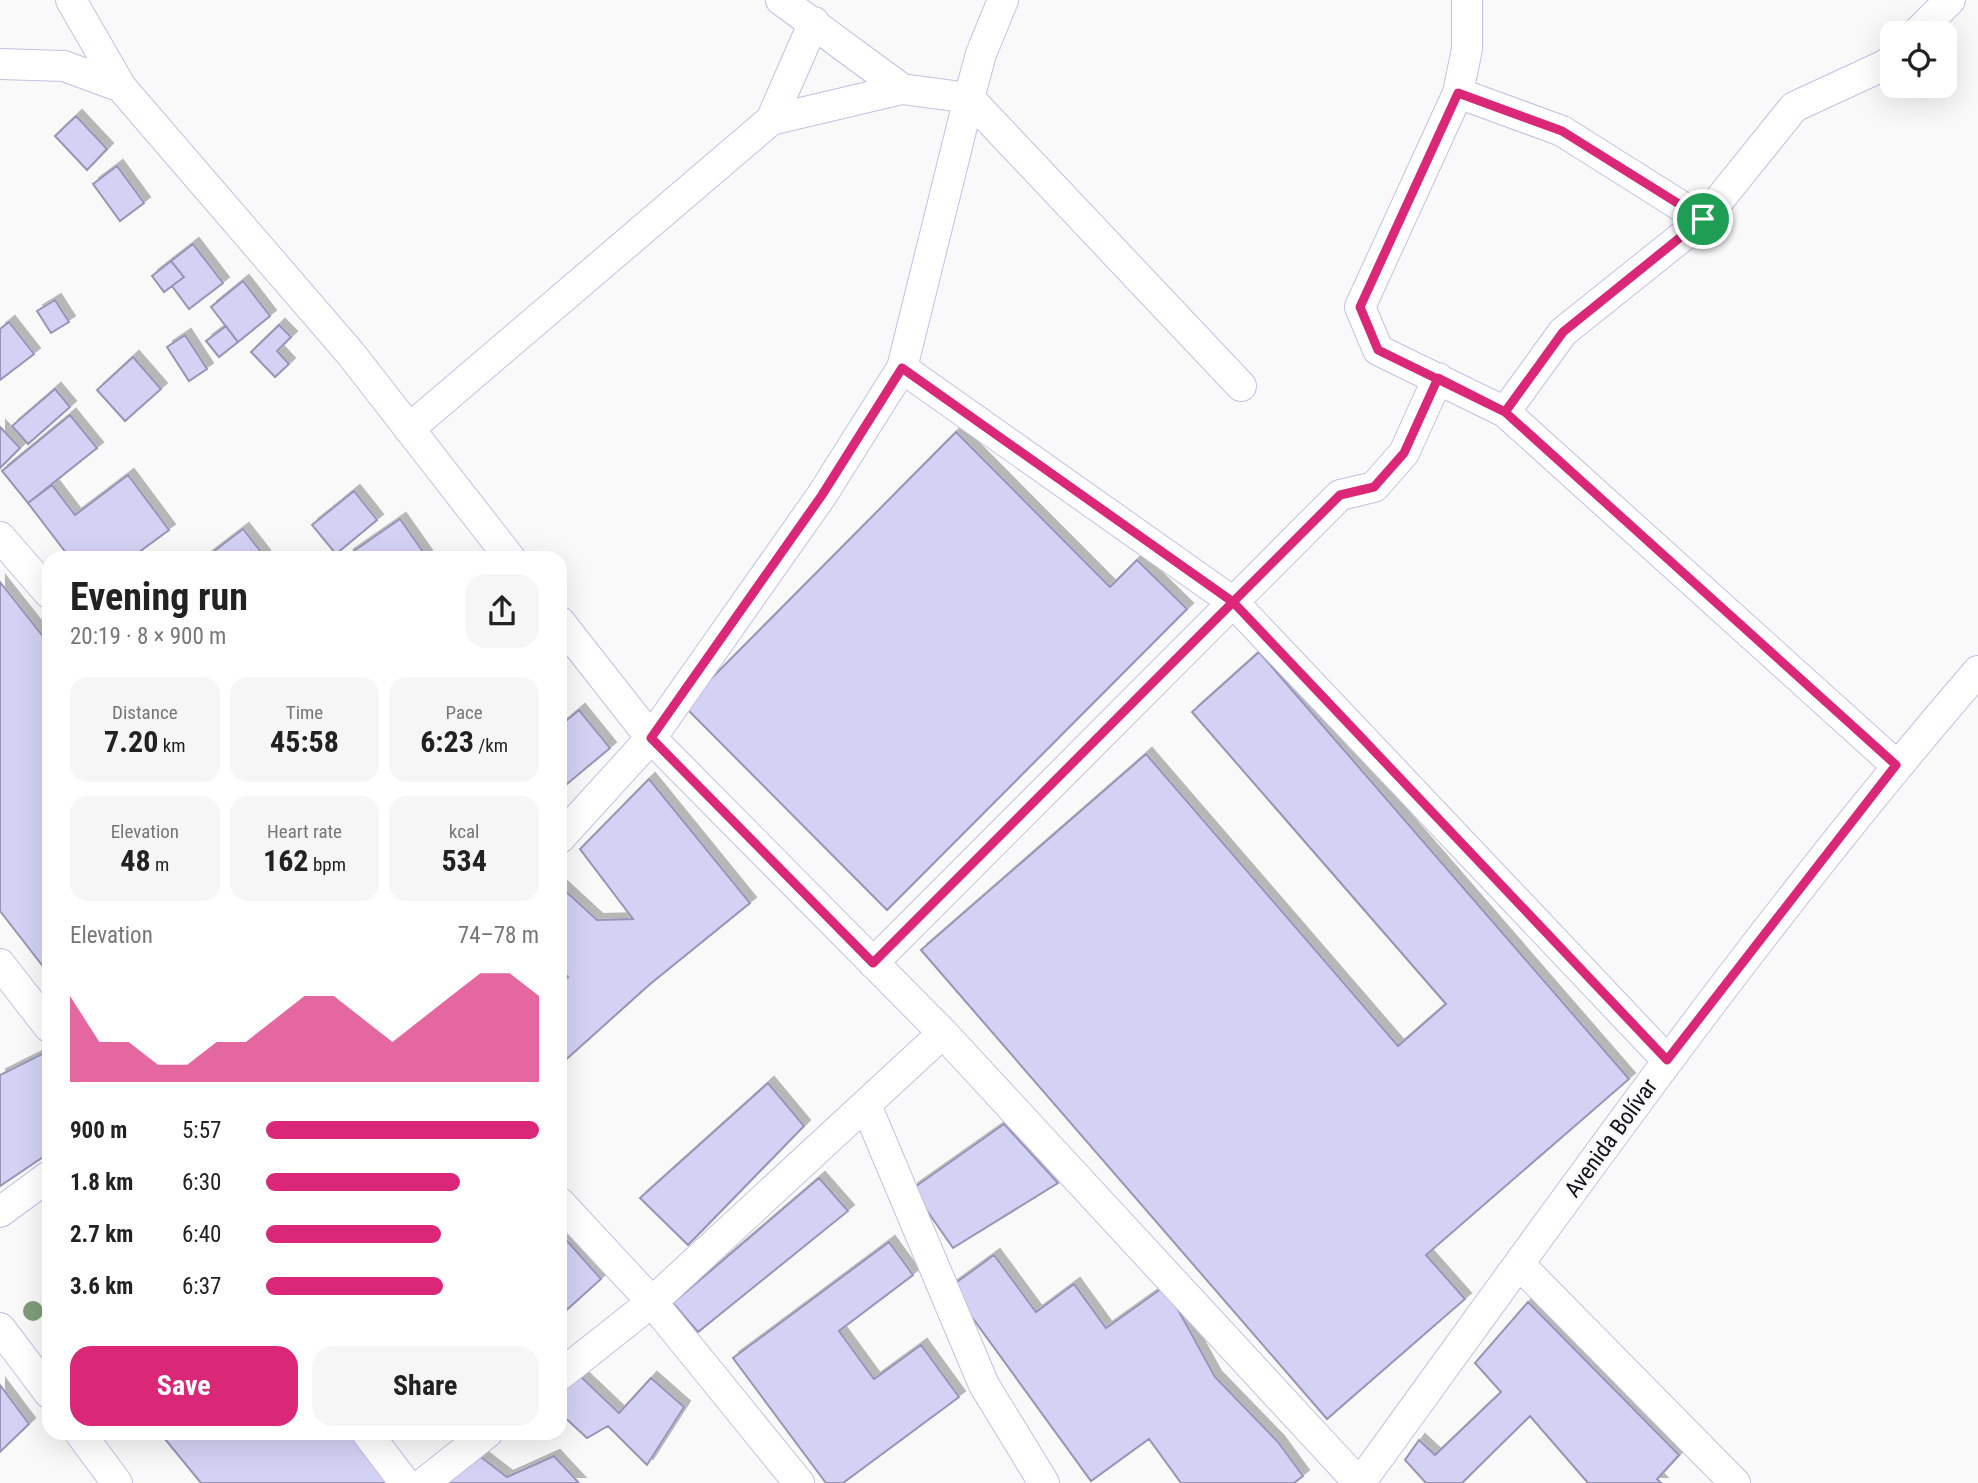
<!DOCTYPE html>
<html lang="en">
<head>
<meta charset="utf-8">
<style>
	body { margin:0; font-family:"Roboto Condensed",sans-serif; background:#f6f6f6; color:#222; height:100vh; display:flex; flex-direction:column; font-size:26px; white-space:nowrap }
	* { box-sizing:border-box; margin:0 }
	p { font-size:23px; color:#767676 }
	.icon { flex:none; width:38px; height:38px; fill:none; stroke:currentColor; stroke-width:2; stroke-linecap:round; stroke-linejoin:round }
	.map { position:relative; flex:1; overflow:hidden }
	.side { position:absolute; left:42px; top:551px; width:525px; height:889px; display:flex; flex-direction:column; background:#fff; border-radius:21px; box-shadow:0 7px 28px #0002 }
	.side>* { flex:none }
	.fabs { position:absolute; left:1880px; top:21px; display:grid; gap:14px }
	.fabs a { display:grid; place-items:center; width:77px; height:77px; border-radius:14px; background:#fff; box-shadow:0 7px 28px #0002; font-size:35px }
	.pin { position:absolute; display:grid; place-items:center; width:60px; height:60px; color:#fff; margin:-30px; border:4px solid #fff; border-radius:50%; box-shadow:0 2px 7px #0007 }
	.round { display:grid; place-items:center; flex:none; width:74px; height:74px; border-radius:21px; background:#f6f6f6 }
	.summary { display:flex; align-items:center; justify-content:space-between; height:119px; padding:0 28px }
	h1 { font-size:38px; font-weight:700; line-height:52px }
	.stats { display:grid; grid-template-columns:repeat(3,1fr); gap:10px; height:119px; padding:7px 28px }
	.stats div { display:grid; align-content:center; border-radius:18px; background:#f6f6f6; text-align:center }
	.stats b { font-size:30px; font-weight:700 }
	.stats small { font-size:19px; font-weight:400 }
	.stats p { font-size:19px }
	.chart { height:196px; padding:14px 28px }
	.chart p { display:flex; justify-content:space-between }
	.chart svg { width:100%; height:126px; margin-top:7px; fill:#db2777; opacity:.7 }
	.button { display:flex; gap:14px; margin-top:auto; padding:14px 28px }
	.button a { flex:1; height:80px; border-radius:21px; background:#db2777; color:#fff; font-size:28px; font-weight:700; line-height:80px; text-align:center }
	.button a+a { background:#f6f6f6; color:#222 }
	ul { padding:0 28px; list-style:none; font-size:23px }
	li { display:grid; grid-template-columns:112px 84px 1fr; align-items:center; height:52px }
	li i { height:18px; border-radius:9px; background:#db2777 }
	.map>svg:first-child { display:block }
	.building { fill:#d3d2f4; stroke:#9695b5; stroke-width:2; filter:url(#shadow) }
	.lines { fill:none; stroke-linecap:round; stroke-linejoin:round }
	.street-casing { stroke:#c3c1e3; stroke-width:32 }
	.street { stroke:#fff; stroke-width:30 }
	.tree { fill:#7e9d78 }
	.route-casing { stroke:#fff; stroke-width:14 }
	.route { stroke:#db2777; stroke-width:9 }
	.labels { text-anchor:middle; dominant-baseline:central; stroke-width:5; stroke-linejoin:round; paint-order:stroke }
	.street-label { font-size:23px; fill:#11101b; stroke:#f9f9f9 }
</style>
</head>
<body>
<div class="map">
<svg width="1978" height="1483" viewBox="0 0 1978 1483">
	<defs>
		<filter id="shadow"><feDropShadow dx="6" dy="-6" stdDeviation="0" flood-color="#0004"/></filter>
	</defs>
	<rect width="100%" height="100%" fill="#f9f9f9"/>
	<path class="building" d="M76,116l31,33 -20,21 -32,-34z
		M117,166l27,37 -24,18 -27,-37z
		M193,244l30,39 -34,26 -17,-23 12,-9 -13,-16z
		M171,261l13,16 -20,15 -12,-16z
		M243,281l27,35 -32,26 -27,-35z
		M55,300l14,22 -18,11 -14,-22z
		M9,322l25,32 -34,26v-51z
		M279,325l12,12 -14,14 12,13 -14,13 -24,-25z
		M226,326l12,16 -19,15 -13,-16z
		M185,335l22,34 -18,12 -22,-34z
		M133,357l28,32 -36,32 -28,-31z
		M55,389l15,18 -42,37 -16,-18z
		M70,415l27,33 -69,55 -26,-32z
		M0,427l20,21 -20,20z
		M956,432l154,155 27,-27 50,49 -300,301 -203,-204z
		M128,475l41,55 -38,28h-61l-42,-55 24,-18 23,30z
		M354,491l23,29 -41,34 -24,-29z
		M400,519l26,37 -3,2h-73l-2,-3z
		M243,529l21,27 -4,2h-55z
		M0,582l49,62v330l-49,-63z
		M1259,652l370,427 -203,176 39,44 -138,120 -406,-469 225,-196 252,292 48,-42 -254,-292z
		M579,710l31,38 -49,41 -1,-63z
		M649,779l101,124 -101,82 -89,80v-80l8,-8 -8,-8v-83l37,34 36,-1 -53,-70z
		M48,1051l1,102 -49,33v-111z
		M768,1083l36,43 -116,119 -48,-47z
		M1004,1124l54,59 -105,65 -41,-59z
		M819,1178l29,33 -150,121 -25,-29z
		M560,1233l41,46 -41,37z
		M889,1242l24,33 -74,56 35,48 47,-34 38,52 -116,86h-17l-93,-125z
		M994,1255l42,57 38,-28 32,44 59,-42 50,91 63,65 25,34 -9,7h-113l-32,-44 -58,42 -141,-194z
		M1528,1302l151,153 -22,24 4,4h-73l-58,-67 -68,67h-36l-21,-23 14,-20 16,15 66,-63 -26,-29z
		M578,1374l41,39 32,-35 33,29 -37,58 -39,-39 -21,12 -27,-25v-21z
		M0,1385l29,39 -29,28z
		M160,1433h190l38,50h-187z
		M477,1454l30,23 47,-21 25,27h-131z"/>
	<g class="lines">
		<g class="street-casing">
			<path id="street" d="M71,0l50,87 230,267 159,204
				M781,0l121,89 67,9 272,288
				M1467,0v49l-9,44 -98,214 18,43 127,62 391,353
				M1917,33l33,-33
				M0,64l64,2 57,21
				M1458,93l104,38 141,89
				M771,120l131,-31
				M902,368l331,234 434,458
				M1505,412l58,-80 140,-112 91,-113 93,-43 5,-5
				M409,429l362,-309 43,-98
				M0,537l49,56
				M560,622l91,116 292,295 416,450
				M560,838l91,-100 171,-243 80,-127 67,-270 12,-44 22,-54
				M873,963l467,-468 34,-8 30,-34 34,-75
				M0,964l49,63
				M866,1105l118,280 60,98
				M560,1203l92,99 147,181
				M0,1212l49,-36
				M1519,1264l216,219
				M0,1328l49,65
				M560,1375l92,-73 291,-269
				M80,1433l37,50
				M367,1433l38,50
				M424,1483l63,-50
				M1360,1483c200,-275 396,-555 618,-812"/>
		</g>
		<use href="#street" class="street"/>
	</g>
	<circle class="tree" cx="33" cy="1311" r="10"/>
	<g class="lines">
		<g class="route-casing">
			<path id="route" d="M1703,219l-140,113 -58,80 -67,-34 -34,75 -30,34 -34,8 -107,107 -331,-234 -80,127 -171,243 222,225 360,-361 434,458 229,-295 -391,-353 -127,-62 -18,-43 98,-214 104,38 141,88"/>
		</g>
		<use href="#route" class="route"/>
	</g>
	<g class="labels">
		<g class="street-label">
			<text transform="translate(1611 1138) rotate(-54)">Avenida Bolívar</text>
		</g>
	</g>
</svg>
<div class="fabs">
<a><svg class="icon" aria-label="locate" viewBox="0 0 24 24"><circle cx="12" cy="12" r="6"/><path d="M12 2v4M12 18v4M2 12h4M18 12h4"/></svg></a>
</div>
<div class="pin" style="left:1703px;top:219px;background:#1e9e55"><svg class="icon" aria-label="arrive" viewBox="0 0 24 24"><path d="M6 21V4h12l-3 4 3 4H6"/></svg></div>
<section class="side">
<div class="summary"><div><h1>Evening run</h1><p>20:19 · 8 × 900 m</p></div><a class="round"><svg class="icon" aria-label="share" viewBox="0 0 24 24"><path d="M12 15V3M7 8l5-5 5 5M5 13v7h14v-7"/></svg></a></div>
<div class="stats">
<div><p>Distance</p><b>7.20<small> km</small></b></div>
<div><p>Time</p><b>45:58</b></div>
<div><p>Pace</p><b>6:23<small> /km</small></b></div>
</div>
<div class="stats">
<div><p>Elevation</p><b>48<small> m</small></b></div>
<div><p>Heart rate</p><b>162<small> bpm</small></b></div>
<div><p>kcal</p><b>534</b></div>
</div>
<div class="chart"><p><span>Elevation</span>74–78 m</p>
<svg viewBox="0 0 160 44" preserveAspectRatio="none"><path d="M0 44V14L10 30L20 30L30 38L40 38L50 30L60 30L70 22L80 14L90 14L100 22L110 30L120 22L130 14L140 6L150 6L160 14V44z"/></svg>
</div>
<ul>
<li><b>900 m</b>5:57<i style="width:100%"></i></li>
<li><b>1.8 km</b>6:30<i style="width:71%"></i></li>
<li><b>2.7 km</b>6:40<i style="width:64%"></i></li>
<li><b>3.6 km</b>6:37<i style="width:65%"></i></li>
</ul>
<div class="button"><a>Save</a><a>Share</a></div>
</section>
</div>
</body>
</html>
